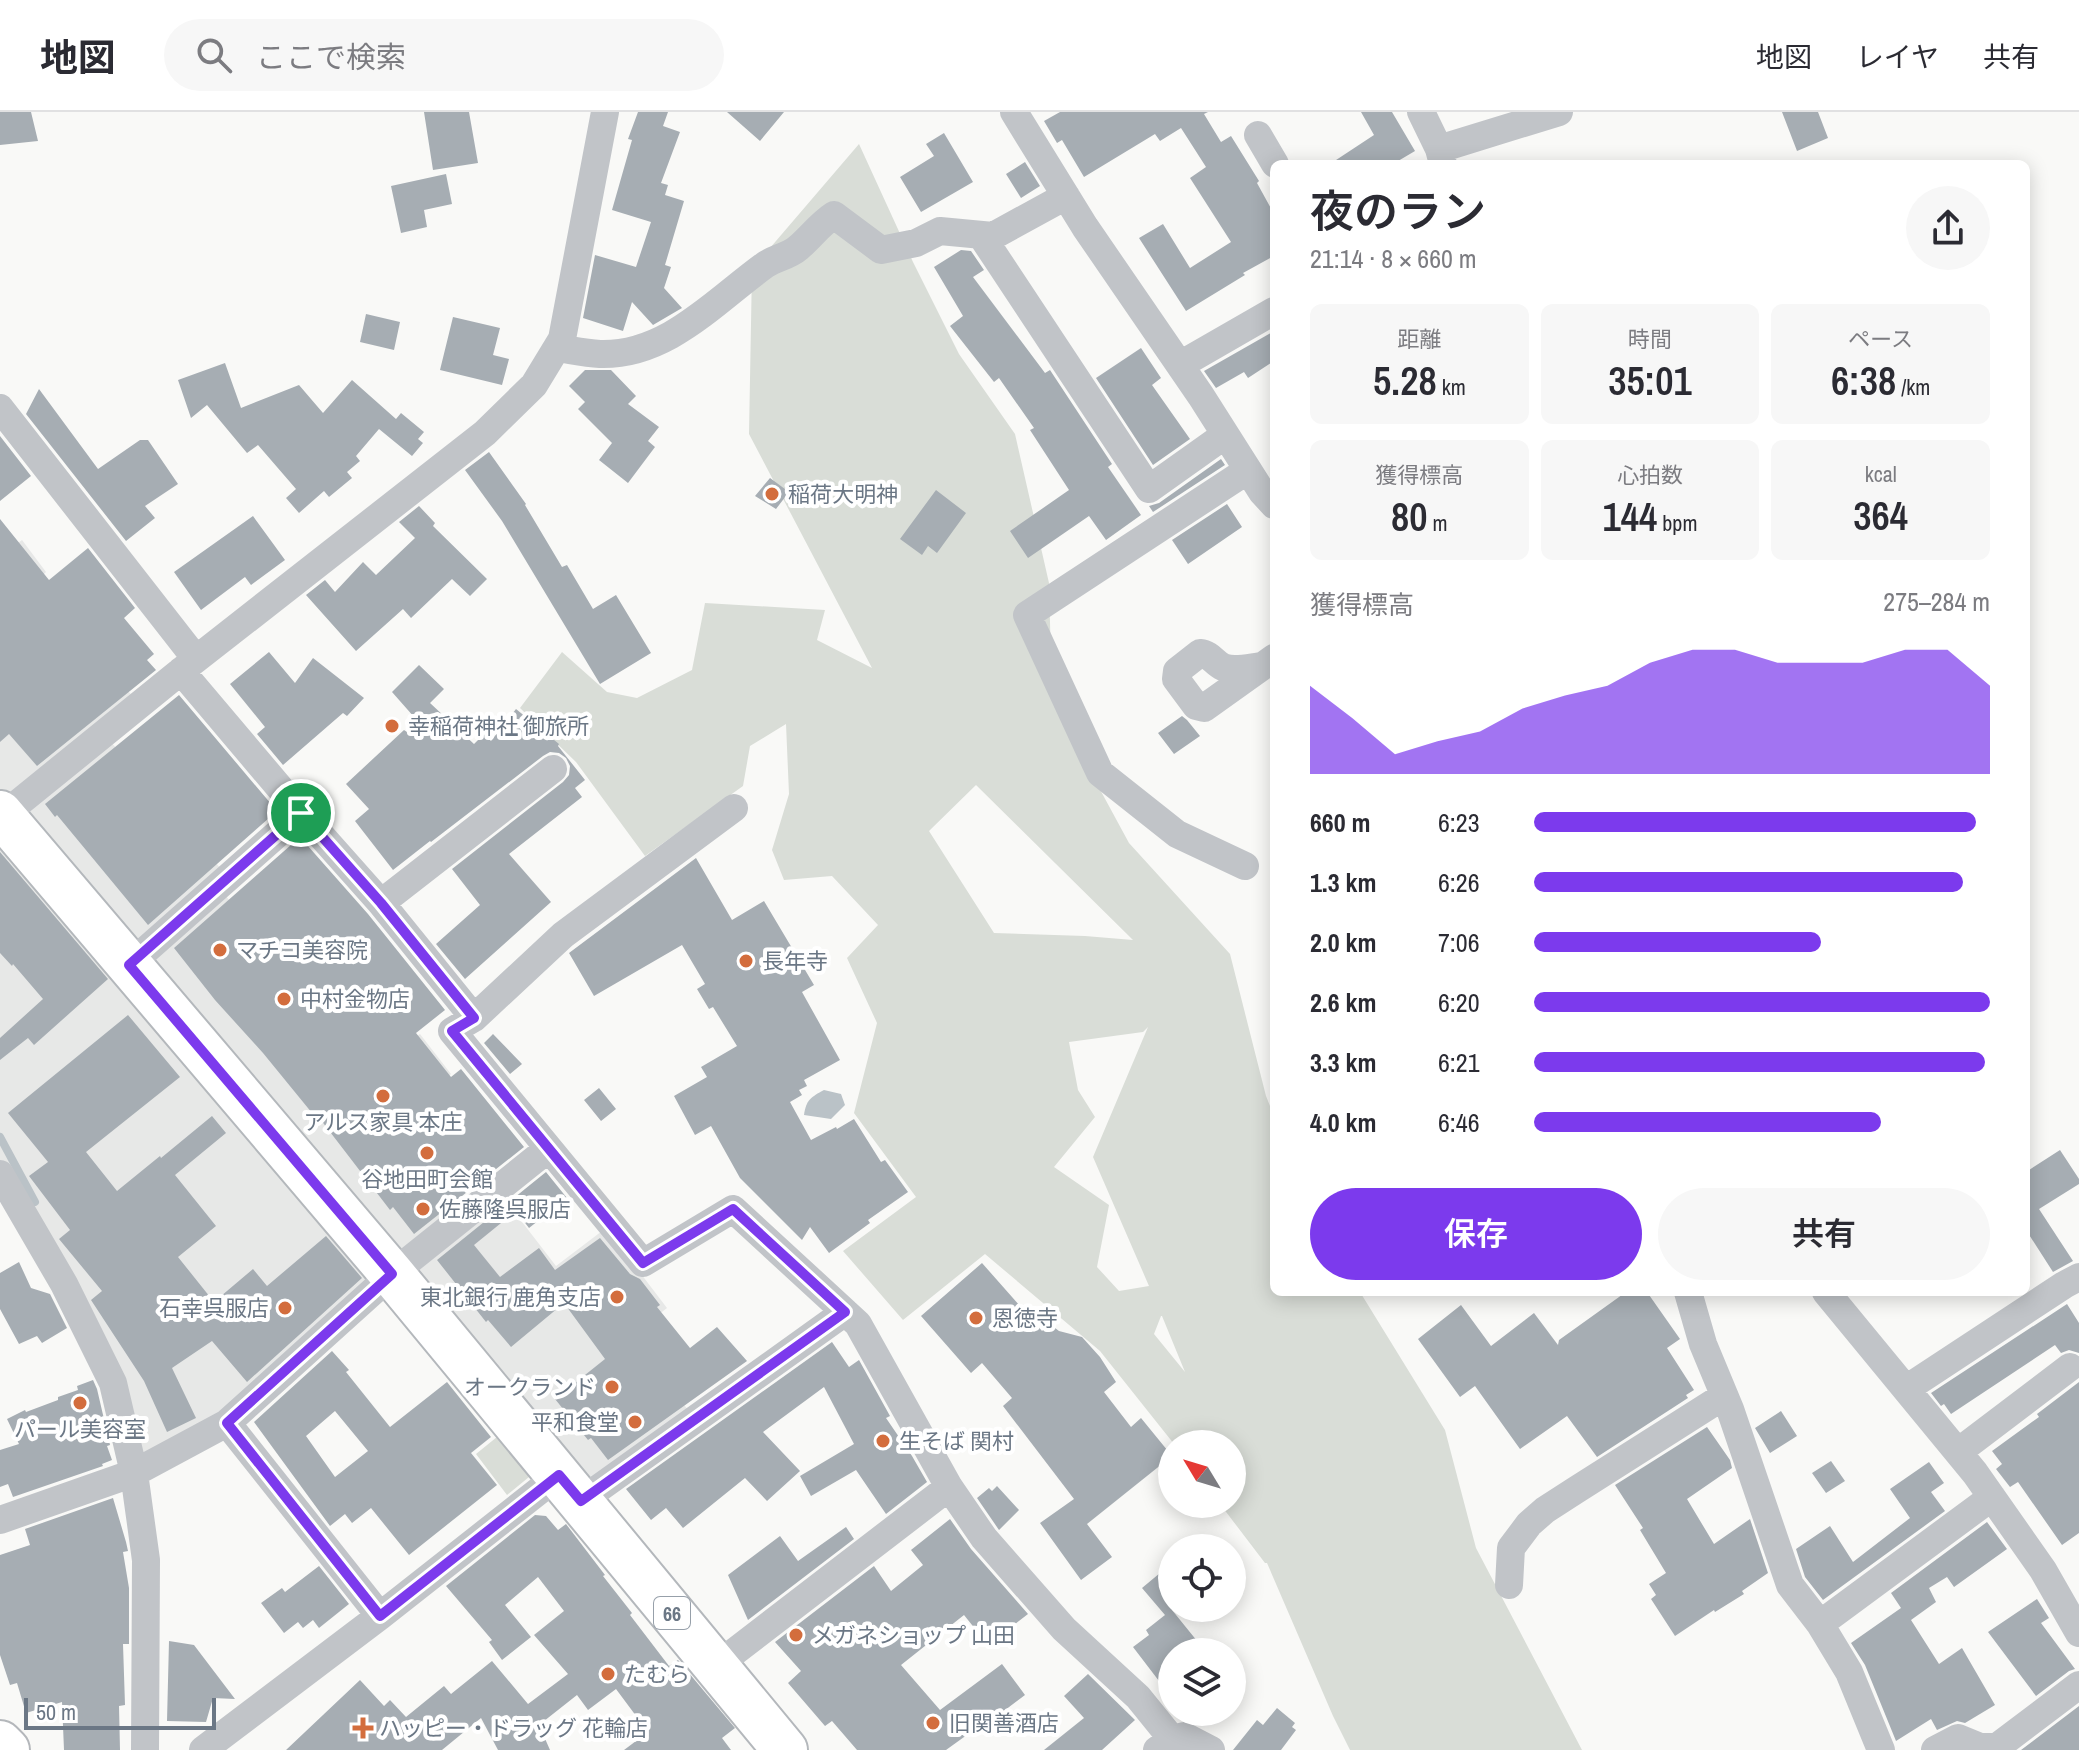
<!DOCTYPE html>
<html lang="ja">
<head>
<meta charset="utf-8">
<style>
	body { margin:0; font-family:"Archivo Narrow","Noto Sans JP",sans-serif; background:#f7f7f7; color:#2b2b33; height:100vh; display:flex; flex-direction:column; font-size:30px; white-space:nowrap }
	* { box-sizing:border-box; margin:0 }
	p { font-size:26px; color:#7c7c81 }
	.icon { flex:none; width:44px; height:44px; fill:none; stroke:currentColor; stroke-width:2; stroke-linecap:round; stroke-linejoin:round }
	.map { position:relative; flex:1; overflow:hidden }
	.side { position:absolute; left:1270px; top:48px; width:760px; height:1136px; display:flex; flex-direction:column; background:#fff; border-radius:12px; box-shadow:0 4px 20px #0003 }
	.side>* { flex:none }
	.needle { width:52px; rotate:308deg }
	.controls { position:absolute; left:1158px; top:1318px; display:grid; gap:16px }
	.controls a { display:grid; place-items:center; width:88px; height:88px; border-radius:50%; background:#fff; box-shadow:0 4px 20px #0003; font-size:40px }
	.scale { position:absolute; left:24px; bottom:20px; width:192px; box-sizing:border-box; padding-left:8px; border:4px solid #6b7785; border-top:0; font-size:22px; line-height:28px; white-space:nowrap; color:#6b7785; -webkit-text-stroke:6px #fff; paint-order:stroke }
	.pin { position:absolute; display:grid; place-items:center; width:68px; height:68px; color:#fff; margin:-34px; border:4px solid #fff; border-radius:50%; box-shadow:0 2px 8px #0007 }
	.round { display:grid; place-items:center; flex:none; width:84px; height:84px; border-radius:42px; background:#f7f7f7 }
	.overview { display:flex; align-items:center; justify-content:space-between; height:136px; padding:0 40px }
	h1 { font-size:44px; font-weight:600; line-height:60px }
	.metrics { display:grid; grid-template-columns:repeat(3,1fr); gap:12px; height:136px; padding:8px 40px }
	.metrics div { display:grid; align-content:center; border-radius:12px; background:#f7f7f7; text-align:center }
	.metrics b { font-size:40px; font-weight:600 }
	.metrics small { font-size:22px; font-weight:400 }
	.metrics p { font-size:22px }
	.chart { height:224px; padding:16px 40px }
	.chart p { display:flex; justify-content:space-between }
	.chart svg { width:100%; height:144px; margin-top:8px; fill:#7c3aed; opacity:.7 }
	.button { display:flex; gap:16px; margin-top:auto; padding:16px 40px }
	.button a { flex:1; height:92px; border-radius:48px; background:#7c3aed; color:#fff; font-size:32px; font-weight:600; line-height:92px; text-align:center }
	.button a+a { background:#f7f7f7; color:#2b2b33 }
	ul { padding:0 40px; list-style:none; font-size:26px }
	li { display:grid; grid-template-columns:128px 96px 1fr; align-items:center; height:60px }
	li i { height:20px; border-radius:10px; background:#7c3aed }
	header { display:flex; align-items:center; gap:48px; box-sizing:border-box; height:112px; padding:0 40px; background:#fff; border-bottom:2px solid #e1e1e2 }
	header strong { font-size:38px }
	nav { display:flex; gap:44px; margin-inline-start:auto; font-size:28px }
	.search { width:560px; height:72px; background:#f7f7f7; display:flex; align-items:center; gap:20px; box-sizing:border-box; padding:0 28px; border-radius:44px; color:#7c7c81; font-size:30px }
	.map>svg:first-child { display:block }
	.built { fill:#e7e8e7 }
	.green { fill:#d9ddd7; fill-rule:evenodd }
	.water { fill:#bac2c7 }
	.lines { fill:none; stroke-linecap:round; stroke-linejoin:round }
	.stream { stroke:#bac2c7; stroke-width:8 }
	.building { fill:#a6adb3; fill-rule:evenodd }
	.primary-casing { stroke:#b4b8bc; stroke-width:48 }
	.highway-casing { stroke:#b4b7bb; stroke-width:48 }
	.street { stroke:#c1c4c8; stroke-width:28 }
	.primary { stroke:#fff; stroke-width:44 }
	.highway { stroke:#fff; stroke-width:44 }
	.route-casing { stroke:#fff; stroke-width:16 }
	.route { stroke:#7c3aed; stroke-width:10 }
	.poi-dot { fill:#d36d3d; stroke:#fff; stroke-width:3 }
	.labels { text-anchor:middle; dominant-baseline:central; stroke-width:8; stroke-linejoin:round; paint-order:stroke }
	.shield { fill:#fff; stroke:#97a0aa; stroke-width:2 }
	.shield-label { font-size:20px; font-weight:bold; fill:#6b7785 }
	.poi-label { font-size:22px; fill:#6b7785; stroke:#fff; text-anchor:start }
</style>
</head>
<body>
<header>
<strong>地図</strong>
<div class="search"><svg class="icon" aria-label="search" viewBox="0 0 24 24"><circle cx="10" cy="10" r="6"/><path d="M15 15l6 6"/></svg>ここで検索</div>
<nav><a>地図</a><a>レイヤ</a><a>共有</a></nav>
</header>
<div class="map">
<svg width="2079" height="1638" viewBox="0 0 2079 1638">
	<rect width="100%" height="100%" fill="#f9f9f7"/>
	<path class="built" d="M22,428l24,32 -4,4 59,83 39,46 -36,29 118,136 -10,9 47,58 133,117 28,-20 31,40 -27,22 7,85 30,38 38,-27 57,74 50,-38 61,80 -31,24 31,53 29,34 -115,82 -189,-226 -165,148 -93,50 -21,-90 -113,-209v-624l5,3z"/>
	<path class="green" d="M859,32l54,118 46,92 56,80 34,149 3,118 77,142 101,111 36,142 8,20v176h86l85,138 31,118 106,202h-232l-17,-34 -66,-153h-2l-45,-59h12v-60h-58l-74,-93 -115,-97 -82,66 -60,-69 73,-54 -62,-84 23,-90 -30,-65 31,-33 -46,-49 -48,4 -12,-30 17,-56 -3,-70 -36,22 -7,40 -98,70 -69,-94 -56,-54 42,-56 45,40 30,6 55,-28 13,-67 120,7 -8,30 55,28 -123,-234 3,-165zM976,673l157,155 -48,-4 -91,-3 -65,-102zM1148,915l-55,130 56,129 -30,5 -22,-24 12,-62 -55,-38 41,-50 -17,-27 -9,-48 74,-10zM1161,1204h1l23,56 -31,-38z
		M508,1316l22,34 -1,15 -22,18 -31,-41z"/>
	<path class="water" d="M824,978l17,4 4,11 -14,14 -27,-4c2,-15 7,-18 20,-25z"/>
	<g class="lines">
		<path class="stream" d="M0,1025l35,65"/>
	</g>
	<path class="building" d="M0,0h31l7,29 -38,4z
		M424,0h45l9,51 -45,7z
		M638,0h30l-5,14 17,6 -19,51 7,2 -3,10 19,6 -19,64 6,2 -7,21 18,20 -29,17 -21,-23 -9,29 -40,-13 12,-63 41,12 15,-45 -39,-12 20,-70 -4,-1z
		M727,0h57l-24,29z
		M1060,0h148l-4,2 17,28 10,-6 28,45 -2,2 17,31v42l-31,17 2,2 -59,36 -47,-73 24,-14 27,44 41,-26 -41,-64 16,-11 -25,-39 -21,13 -5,-7 -71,43 -22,-37 -5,3 -13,-22z
		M1361,0h31l23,39 -22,13h-63l44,-29z
		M1782,0h36l10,26 -31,13z
		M944,21l29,49 -52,30 -21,-35 34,-21 -8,-12z
		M1025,50l15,24 -19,12 -15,-24z
		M446,62l6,30 -28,6 3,17 -26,6 -10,-47z
		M961,138l10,1 13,19 -11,7 72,96 5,-3 62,94 -4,3 33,48 -35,25 -17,-24 -61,42 -18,-27 59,-41 -39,-60 4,-2 -35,-50 -5,4 -44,-56 13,-10 -29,-49z
		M366,202l34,8 -6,28 -34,-8z
		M453,205l47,11 -7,27 16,4 -7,26 -62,-15z
		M1274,219v30l-26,17 -4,-6 -28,16 -12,-17z
		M1141,236l20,30 -9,7 38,54 -37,26 -57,-87z
		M225,251l16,45 58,-23 24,28 29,-33 44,39 5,-6 23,19 -6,7 5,4 -11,13 -33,-27 -23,27 4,5 -13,11 5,6 -23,19 -5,-6 -25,22 -13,-15 10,-9 -38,-44 -11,8 -40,-48 -16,13 -13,-38z
		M585,258h26l25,26 -8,8 31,23 -11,14 7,6 -27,36 -29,-23 13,-17 -34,-34 7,-7 -16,-16z
		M39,277l59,80 42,-29h8l30,44 -33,22 10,12 -29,23 -100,-127z
		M0,324l31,40 -31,25z
		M489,340l37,52 -1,1 37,62 5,-2 26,44 23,-14 35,58 -51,31 -98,-163 -37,-51z
		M1221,347l4,6 -72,47 -4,-6 10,-3z
		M770,366l19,14 -13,17 -21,-13z
		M936,378l30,23 -29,40 -9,-7 -6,9 -22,-16z
		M1227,392l15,23 -54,37 -16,-24z
		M419,394l16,17 -2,3 54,53 -17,17 -18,-17 -41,39 -8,-9 -47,42 -50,-56 19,-15 10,12 28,-30 13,13 39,-37 -16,-16z
		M253,404l32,44 -34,25 -6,-8 -44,33 -27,-38z
		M0,407l49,61 39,-32 47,60 -11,10 30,36 -7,6 9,10 -119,96 -28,-32 -9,8z
		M269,540l26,31 18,-25 51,40 -17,18 -4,-3 -60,52 -26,-31 8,-7 -35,-43z
		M419,553l25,24 -14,14 44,41 10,-10 7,7 25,-32 43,35 -1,2 27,34 -10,8 7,9 -73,57 42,48 -86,77 -29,-35 44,-39 -28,-36 111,-87 6,-7 1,-9 -4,-8 -7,-5 -9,-1 -7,4 -112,86 -1,-1 -37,29 -38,-49 14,-12 -23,-25 58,-54 9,6 9,-10 -30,-34z
		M179,583l98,116 -129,114 -91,-110 -2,2 -10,-13z
		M1182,604l5,4 13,16 -26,18 -16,-21z
		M300,725l68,77 77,96 -29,23 35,44 10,-8 63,78 -110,87 -21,-27 -3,3 -76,-99 -2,2 -49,-60 -48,-53 -41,-52z
		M0,740l108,127 -74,66 -6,-7 -28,22v-22l43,-39 -30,-35 -1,2 -12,-13z
		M696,746l36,62 32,-19 50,84 -12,7 38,68 -36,20 3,6 -8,4 3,5 -12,7 21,38 25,-13 1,2 17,-10 27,43 4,-2 23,32 -40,28 2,3 -41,30 -19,-26 -8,13 -62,-62 -29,-52 -16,9 -21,-39 33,-19 -6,-10 36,-21 -24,-39 -4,2 -12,-20 8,-5 -23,-39 -88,51 -25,-43z
		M128,903l52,62 -94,75 31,39 43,-35 1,2 51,-42 14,17 -51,42 41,51 -38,31 36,45 39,-33 14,17 59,-50 36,42 -115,104 -35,-41 -40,27 24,50 -29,14 -23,-51 -53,-81 11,-9 -43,-52 11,-9 -41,-54 19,-14 -40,-49z
		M493,922l29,30 -12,10 -26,-31z
		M599,976l17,21 -15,12 -17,-21z
		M2060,1038l19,29v5l-40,25 34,52 -20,11 -27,-42v-58z
		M546,1060l21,26 -38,30 -13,-17 -42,34 26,32 39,-29 16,22 45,-32 30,36 10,5 20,26 -3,2 33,41 27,-21 30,34 -139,99 -17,-22 -3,2 -33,-41 50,-40 -41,-56 -53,44 -23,-27 -2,2 -49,-62z
		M19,1150l12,26 19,6 17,34 -25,15 -5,-7 -18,8 -19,-35v-36z
		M982,1151l60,68 8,-7 9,7 23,6 18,20 16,25 -12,10 27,35 10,-9 31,38 -85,68 25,33 -31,23 -41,-57 34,-24 -71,-93 9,-8 -30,-35 -11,10 -50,-57z
		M1626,1180h21l33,47 -13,9 27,42 -8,5 2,3 -91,59 -30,-41 -47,33 -45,-63 -15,11 -42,-58 43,-34 30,41 43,-33 24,32 1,-5z
		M2067,1192l12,19v30l-10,-3 -8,3 -6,-8 -104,69 -7,-10 -3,2 -10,-13z
		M832,1230l17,25 10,-7 31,56 -4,2 26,38 15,26 -41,32 -30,-44 -45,26 -11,-20 54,-32 -30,-57 -61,45 37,39 -33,30 -22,-23 -62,50 -17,-20 -15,12 -25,-31z
		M332,1239l17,19 -3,2 44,55 57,-45 44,55 -20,16 26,32 -88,70 -38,-47 -19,15 -7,-9 -15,12 -76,-104zM335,1299l33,40 -33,26 -29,-41z
		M93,1268l4,9 13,56 -3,1 5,14 -10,4 1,2 -90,31 -5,-13 -8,3v-37l19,-6 -12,-25 18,-9 1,2 32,-12v-3l20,-7 -1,-4z
		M2079,1270v151l-17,12 -44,-63 -8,5 -14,-18 6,-5 -10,-13 47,-34 -2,-3z
		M1781,1299l16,25 -27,17 -15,-25z
		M1707,1315l23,33 2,8 -45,31 27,45 36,-25 18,54 -26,18 2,3 -29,18 -1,-2 -39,26 -24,-37 5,-4 -7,-11 17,-11 -26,-43 3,-2 -28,-43z
		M1831,1349l14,20 -19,12 -14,-20z
		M1929,1350l15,21 -13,9 14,19 -122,89 -18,-23 -9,-28 34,-23 23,36 57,-44 -20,-29z
		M997,1374l22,24 -20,20 -22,-32 12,-10 3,3z
		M113,1386l13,44 2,9 -5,1 6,36v56h-6l2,61 -6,1 1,44h-56l-2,-48 -36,11 -9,-30 -7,2 -10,-30v-100l30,-10 -5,-16z
		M535,1403l11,1 12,14 8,-6 39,51 -2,1 29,37 -2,2 39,51 9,-6 57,68 -13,10 9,12h-107l24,-18 -32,-43 -28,21 -11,-15 -38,30 11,25h-52l-17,-32 -39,32h-156l74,-70 24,26 6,-6 16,17 38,-31 7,8 41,-33 36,43 40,-30 -34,-39 30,-24 -26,-34 -33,28 26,32 -29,23 -13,-18 3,-2 -46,-54z
		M950,1407l21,30 57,65 -40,31 -24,-30 -63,50 39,45 62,-46 23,31 -53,40 -1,-3 -25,18h-89l-25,-29 -7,5 -37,-43 13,-12 -26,-29 99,-76 17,25 32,-26 -12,-15z
		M1987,1410l20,27 -53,38 -7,-10 -18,11 7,14 -25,18 28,44 23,-16 33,57 -30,18 -8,-2 -20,9 -6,-11 -35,22 -31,-76 -14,-22 50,-35 -10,-15z
		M846,1415l8,12 -106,81 -20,-45 52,-39 18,25z
		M1172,1451v47l34,42h-34v46l-39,-51 16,-12 -3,-5 19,-15 -23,-27z
		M319,1454l30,38 -30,24 -6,-8 -10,8 -5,-6 -14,11 -23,-30 21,-15 3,4z
		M2037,1487l12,19 -8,5 34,46 -6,2 -33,25 -48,-64z
		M169,1529l25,4 41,54 -22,-1 -7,24 -39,-1z
		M1088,1562l47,46 -33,30h-58l40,-32 -20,-22z
		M2079,1594v44h-58z
		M1277,1596l18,15 -3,4 4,3 -15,20h-48l24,-30 6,5z"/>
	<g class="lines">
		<g class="primary-casing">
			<path id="primary" d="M0,701l392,461 393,476"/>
		</g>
		<g class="highway-casing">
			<path id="highway" d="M0,1631l7,7"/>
		</g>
		<path class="street" d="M1014,0l71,115 116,169 61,96 12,13
			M1421,0l18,37 4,15
			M1258,23l17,29
			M1439,37l120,-37
			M981,123l168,254 76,-54
			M557,236c14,2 28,5 43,6 67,2 115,-53 165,-89 10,-7 24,-9 33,-17 13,-11 22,-24 36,-33l47,35 35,-7 24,-12 53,5 73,-40
			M1180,253l94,-54
			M0,296l196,251
			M1263,554c-12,1 -29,6 -40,1 -9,-4 -12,-13 -23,-14l-23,18 -1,8 20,27 8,2 70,-50
			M181,559l120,142 80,90 93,115 -22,13 191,232 90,-54 125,115 91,163 35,51 80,91 74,68 34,42 -15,11
			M0,706l181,-147 304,-238 49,-48 28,-46 43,-227
			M1245,754l-68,-32 -77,-61 -73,-158 221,-145
			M381,791l172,-134
			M129,853l172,-152
			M474,906l89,-83 171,-127
			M0,1062l64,110 49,99 21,90 12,87 -1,190
			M1688,1180l15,52 27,65 60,176 30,39 29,48 32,78
			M1826,1180l149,181 68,97 36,63
			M1906,1277l158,-104 15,-8
			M227,1311l153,193
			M1958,1340l112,-85
			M581,1389l264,-189
			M0,1408l134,-47 93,-50 165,-149 156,-125
			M1509,1473l2,-37 18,-24 16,-14 31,-20 148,-94
			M1820,1512l172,-127
			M716,1554l233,-179
			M1172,1627l12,-3 27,14
			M203,1638l177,-134 179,-141
			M1935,1638l23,-12 22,9h17l82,-62"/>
		<use href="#primary" class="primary"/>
		<use href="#highway" class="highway"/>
	</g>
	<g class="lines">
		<g class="route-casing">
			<path id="route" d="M301,701l80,90 93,115 -22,13 191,232 90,-54 112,103 -264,189 -22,-26 -179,141 -153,-193 165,-149 -263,-309z"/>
		</g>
		<use href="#route" class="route"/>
	</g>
	<g class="poi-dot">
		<circle cx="772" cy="382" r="8"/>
		<circle cx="392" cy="614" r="8"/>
		<circle cx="220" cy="838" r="8"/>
		<circle cx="746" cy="849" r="8"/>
		<circle cx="284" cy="887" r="8"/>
		<circle cx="383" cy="984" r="8"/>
		<circle cx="427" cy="1041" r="8"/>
		<circle cx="423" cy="1097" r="8"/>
		<circle cx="617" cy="1185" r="8"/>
		<circle cx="285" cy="1196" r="8"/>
		<circle cx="976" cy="1206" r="8"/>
		<circle cx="612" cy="1275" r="8"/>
		<circle cx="80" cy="1291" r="8"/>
		<circle cx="635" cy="1310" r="8"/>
		<circle cx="883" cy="1329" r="8"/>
		<circle cx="796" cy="1523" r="8"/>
		<circle cx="608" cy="1562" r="8"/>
		<circle cx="933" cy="1611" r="8"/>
		<path d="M359 1604h8v8h8v8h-8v8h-8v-8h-8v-8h8z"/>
	</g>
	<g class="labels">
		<rect class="shield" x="654" y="1485" width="36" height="32" rx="6"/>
		<g class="shield-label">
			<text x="672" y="1501">66</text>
		</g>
		<g class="poi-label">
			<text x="788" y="382">稲荷大明神</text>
			<text x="408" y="614">幸稲荷神社 御旅所</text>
			<text x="236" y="838">マチコ美容院</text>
			<text x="762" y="849">長年寺</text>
			<text x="300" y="887">中村金物店</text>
			<text x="383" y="1010" text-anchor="middle">アルス家具 本庄</text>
			<text x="427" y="1067" text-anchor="middle">谷地田町会館</text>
			<text x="439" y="1097">佐藤隆呉服店</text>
			<text x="601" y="1185" text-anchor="end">東北銀行 鹿角支店</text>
			<text x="269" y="1196" text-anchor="end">石幸呉服店</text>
			<text x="992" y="1206">恩徳寺</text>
			<text x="596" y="1275" text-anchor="end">オークランド</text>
			<text x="619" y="1310" text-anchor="end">平和食堂</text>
			<text x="80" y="1317" text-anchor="middle">パール美容室</text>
			<text x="899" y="1329">生そば 関村</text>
			<text x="812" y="1523">メガネショップ 山田</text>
			<text x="624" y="1562">たむら</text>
			<text x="949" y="1611">旧関善酒店</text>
			<text x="379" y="1616">ハッピー・ドラッグ 花輪店</text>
		</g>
	</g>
</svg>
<div class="controls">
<a><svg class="needle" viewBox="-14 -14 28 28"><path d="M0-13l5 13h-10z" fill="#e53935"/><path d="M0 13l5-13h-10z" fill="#7c7c81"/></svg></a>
<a><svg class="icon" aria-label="locate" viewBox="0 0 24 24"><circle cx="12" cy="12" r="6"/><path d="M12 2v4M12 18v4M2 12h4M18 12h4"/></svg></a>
<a><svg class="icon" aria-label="layers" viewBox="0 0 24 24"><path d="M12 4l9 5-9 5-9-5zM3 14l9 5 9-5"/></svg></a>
</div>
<div class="scale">50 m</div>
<div class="pin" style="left:301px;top:701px;background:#1e9e55"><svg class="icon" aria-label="arrive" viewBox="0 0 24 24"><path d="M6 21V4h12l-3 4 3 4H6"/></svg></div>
<section class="side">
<div class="overview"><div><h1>夜のラン</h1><p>21:14 · 8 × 660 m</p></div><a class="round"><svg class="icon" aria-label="share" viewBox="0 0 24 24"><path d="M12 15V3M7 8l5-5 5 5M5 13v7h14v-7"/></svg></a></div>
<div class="metrics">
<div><p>距離</p><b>5.28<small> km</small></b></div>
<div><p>時間</p><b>35:01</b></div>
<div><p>ペース</p><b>6:38<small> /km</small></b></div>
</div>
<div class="metrics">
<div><p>獲得標高</p><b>80<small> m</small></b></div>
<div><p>心拍数</p><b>144<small> bpm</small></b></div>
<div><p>kcal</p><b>364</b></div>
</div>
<div class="chart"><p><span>獲得標高</span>275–284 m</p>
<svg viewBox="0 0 160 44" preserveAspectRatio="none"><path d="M0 44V17L10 27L20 38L30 34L40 31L50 24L60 20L70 17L80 10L90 6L100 6L110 10L120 10L130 10L140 6L150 6L160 17V44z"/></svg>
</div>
<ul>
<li><b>660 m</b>6:23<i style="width:97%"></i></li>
<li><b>1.3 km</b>6:26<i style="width:94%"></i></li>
<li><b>2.0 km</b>7:06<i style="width:63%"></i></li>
<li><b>2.6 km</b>6:20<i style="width:100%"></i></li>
<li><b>3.3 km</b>6:21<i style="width:99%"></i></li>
<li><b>4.0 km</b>6:46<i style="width:76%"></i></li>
</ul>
<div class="button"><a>保存</a><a>共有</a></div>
</section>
</div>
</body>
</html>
